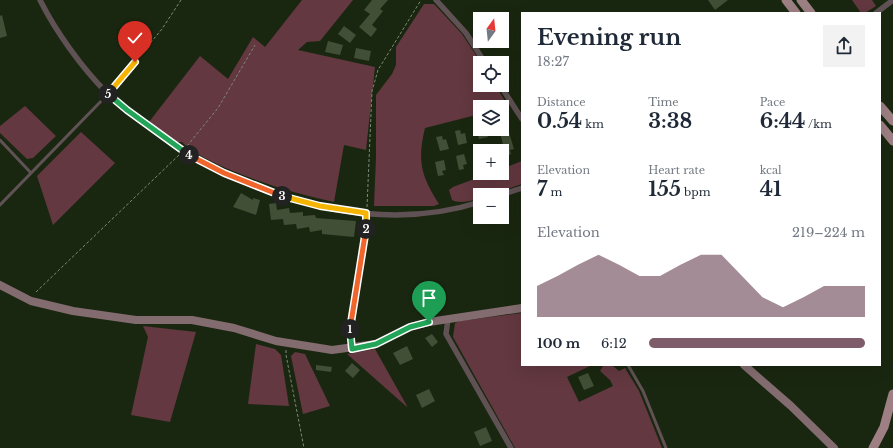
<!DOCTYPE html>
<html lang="en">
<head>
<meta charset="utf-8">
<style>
	body { margin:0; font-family:"Libre Baskerville",serif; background:#f2f2f3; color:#1f2937; height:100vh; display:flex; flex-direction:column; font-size:15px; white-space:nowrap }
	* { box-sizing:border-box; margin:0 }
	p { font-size:13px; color:#747a83 }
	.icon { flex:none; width:22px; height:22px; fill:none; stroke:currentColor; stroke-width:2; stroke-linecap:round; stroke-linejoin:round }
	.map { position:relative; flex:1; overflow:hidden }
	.panel { position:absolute; left:521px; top:12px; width:360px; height:354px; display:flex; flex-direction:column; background:#fff; border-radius:0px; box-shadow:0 4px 16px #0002 }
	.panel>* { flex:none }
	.needle { width:26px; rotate:15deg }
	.buttons { position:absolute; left:473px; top:12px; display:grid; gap:8px }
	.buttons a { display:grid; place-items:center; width:36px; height:36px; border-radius:0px; background:#fff; box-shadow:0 4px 16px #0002; font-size:20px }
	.pin { position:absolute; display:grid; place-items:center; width:34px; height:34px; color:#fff; margin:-41px -17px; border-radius:50% 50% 50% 0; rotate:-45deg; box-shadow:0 0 4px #0007 }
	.pin .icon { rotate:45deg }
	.km { position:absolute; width:20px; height:20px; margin:-10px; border-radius:50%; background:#222; color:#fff; font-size:11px; line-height:20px; text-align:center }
	.round { display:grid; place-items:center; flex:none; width:42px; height:42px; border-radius:0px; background:#f2f2f3 }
	.summary { display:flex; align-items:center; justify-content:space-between; height:68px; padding:0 16px }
	h1 { font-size:22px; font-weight:800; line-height:30px }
	.figures { display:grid; grid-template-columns:repeat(3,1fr); gap:6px; height:68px; padding:4px 16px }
	.figures div { display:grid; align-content:center }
	.figures b { font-size:20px; font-weight:800 }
	.figures small { font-size:11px; font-weight:400 }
	.figures p { font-size:11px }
	.chart { height:112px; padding:8px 16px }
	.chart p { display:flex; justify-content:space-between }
	.chart svg { width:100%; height:72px; margin-top:4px; fill:#7e5c6a; opacity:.7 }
	ul { padding:0 16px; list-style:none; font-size:13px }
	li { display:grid; grid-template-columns:64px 48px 1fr; align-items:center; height:30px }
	li i { height:10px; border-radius:5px; background:#7e5c6a }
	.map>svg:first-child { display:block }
	.green { fill:#633840 }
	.building { fill:#414f36 }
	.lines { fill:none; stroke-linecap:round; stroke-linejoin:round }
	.path { stroke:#7d8875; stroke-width:1; stroke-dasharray:3 2; stroke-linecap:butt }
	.lane { stroke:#605254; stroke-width:3 }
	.street { stroke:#605254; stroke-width:5.5 }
	.secondary { stroke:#836c6f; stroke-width:8 }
	.primary { stroke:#9e8084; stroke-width:9 }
	.split-1-casing { stroke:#fff; stroke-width:8 }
	.split-2-casing { stroke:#fff; stroke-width:8 }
	.split-3-casing { stroke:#fff; stroke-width:8 }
	.split-4-casing { stroke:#fff; stroke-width:8 }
	.split-5-casing { stroke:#fff; stroke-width:8 }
	.split-6-casing { stroke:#fff; stroke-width:8 }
	.split-1 { stroke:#22a559; stroke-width:5 }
	.split-2 { stroke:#f0652b; stroke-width:5 }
	.split-3 { stroke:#f5b400; stroke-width:5 }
	.split-4 { stroke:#f0652b; stroke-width:5 }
	.split-5 { stroke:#22a559; stroke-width:5 }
	.split-6 { stroke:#f5b400; stroke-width:5 }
</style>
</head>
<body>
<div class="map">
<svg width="893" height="448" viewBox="0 0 893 448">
	<rect width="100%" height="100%" fill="#1a2710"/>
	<path class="green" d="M302,0h51l-33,41 -13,1 -9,8 77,17 -9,83 -22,-5 -10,57c-41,-9 -81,-21 -119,-39 -12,-6 -24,-11 -33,-21h-6l-27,-20 51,-66 28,23 25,-42 12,10z
		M852,0h20l4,6 -11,7h-4z
		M424,4h10l28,30 19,29 -1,22h15l13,21 -6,1h-22v7l-55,14c-8,33 -4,48 14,76l-5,2h-60l2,-49v-62l16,-21 4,-9v-18z
		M25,106l31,30 -23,22 -6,1 -27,-26v-7z
		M81,132l34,31 -62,62 -16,-49z
		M522,161v23l-33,11h-9v3c-9,3 -19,6 -28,2l-3,-10 4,-3 37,-14h12v-4z
		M522,313v52h70l-25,12 12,25 34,-16 -3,-6 -10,-9 3,-5 9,-1 7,6 6,-3 14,23 23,57h-147l-62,-111 2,-14 5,-2z
		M143,326l53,6 -26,90 -39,-7 17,-78z
		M256,344l19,5 6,6 8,51 -41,-2z
		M375,349l32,57v1l-60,-53z
		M295,352l10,2 25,52 -27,8 -12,-58z"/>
	<path class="building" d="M372,0h16l-8,9 3,2 -11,14 5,4 -6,8 -12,-10 11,-13 -6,-4z
		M708,0h20l-13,10z
		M2,15l5,21 -7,2v-22z
		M344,26l12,9 -6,8 -12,-9z
		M328,41l15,4 -3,10 -15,-3z
		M356,48l15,3 -2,10 -15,-3z
		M504,116l10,33 -4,1 1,4 -5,2 -7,-27h3v-12z
		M476,129h10l2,8 -9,2z
		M460,130l1,4 4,-1 2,10 -9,2 -3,-14z
		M442,136l1,4 3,-1 3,10 -9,2 -4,-14z
		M464,154l3,10 -4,1 1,4 -5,1 -3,-14z
		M444,160l2,10 -4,1 2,4 -6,1 -3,-14z
		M241,193l12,7v-2l7,2 -4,15 -23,-8z
		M276,203l1,7 12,-2 1,5 13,-1v4l12,-1 1,3 40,3 -2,16 -32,-3v-4l-12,2 -1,-5 -12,2 -1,-5 -12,1 -1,-6 -12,1 -2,-16z
		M432,334l6,8 -6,5 -7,-9z
		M407,346l6,13 -13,6 -7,-12z
		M352,363l8,7 -7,8 -8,-7z
		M316,365l16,2 -1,5 -15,-2z
		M588,373l6,13 -10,4 -6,-13z
		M429,389l6,12 -13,7 -6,-13z
		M486,427l6,14 -12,5 -6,-14z"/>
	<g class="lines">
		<path class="path" d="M112,89l50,-60 19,-29
			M187,146l31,-38 37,-63
			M367,207l5,-116 6,-21 43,-70
			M36,292l143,-137
			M286,350v5l18,93"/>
		<path class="lane" d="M0,140l31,33
			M0,205l108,-111
			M628,365l15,26 23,57"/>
		<path class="street" d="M40,0c16,32 42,68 67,93 12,13 28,23 43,34 13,10 27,21 42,30 85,47 192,76 288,45
			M436,0l30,33 19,30
			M876,13l17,-13
			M500,85l22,34
			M501,195l21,-7
			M448,319l-2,15 65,114
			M352,349c-5,-46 16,-90 14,-136"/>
		<path class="secondary" d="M0,285l31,16 42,10 63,9h56l42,8 42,13 56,9 44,-6 34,-17 19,-5 93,-14
			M744,365l47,41 43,42"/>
		<path class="primary" d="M786,0l10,13
			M801,0l10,13
			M880,106l13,15
			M880,125l13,16
			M873,448l11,-21 9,-33"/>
	</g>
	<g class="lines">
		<g class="split-1-casing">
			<path id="split-1" d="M350,329l2,20 24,-5 34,-17 19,-5"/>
		</g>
		<g class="split-2-casing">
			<path id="split-2" d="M350,329l16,-100"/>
		</g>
		<g class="split-3-casing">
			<path id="split-3" d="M282,196l38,10 46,7v16"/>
		</g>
		<g class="split-4-casing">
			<path id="split-4" d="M189,155l35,18 58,23"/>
		</g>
		<g class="split-5-casing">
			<path id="split-5" d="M108,94l19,16 62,45"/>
		</g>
		<g class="split-6-casing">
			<path id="split-6" d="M108,94l27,-32"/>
		</g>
		<use href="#split-1" class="split-1"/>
		<use href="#split-2" class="split-2"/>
		<use href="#split-3" class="split-3"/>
		<use href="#split-4" class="split-4"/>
		<use href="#split-5" class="split-5"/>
		<use href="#split-6" class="split-6"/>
	</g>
</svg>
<div class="buttons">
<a><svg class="needle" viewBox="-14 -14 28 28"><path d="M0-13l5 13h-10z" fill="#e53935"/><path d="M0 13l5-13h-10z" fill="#747a83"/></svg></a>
<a><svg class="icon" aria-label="locate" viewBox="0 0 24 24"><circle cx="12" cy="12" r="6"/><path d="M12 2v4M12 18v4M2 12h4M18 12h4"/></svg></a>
<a><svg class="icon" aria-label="layers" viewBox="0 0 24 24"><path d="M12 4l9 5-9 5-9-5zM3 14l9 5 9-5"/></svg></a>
<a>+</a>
<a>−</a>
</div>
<div class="pin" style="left:429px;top:322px;background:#1e9e55"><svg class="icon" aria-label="arrive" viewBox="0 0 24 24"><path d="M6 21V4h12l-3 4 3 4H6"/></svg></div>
<div class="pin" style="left:135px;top:62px;background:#d93025"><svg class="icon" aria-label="check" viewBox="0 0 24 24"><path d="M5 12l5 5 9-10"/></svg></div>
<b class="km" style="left:350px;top:329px">1</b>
<b class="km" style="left:366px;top:229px">2</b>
<b class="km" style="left:282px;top:196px">3</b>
<b class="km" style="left:189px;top:155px">4</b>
<b class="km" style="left:108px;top:94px">5</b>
<section class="panel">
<div class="summary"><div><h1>Evening run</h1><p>18:27</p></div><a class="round"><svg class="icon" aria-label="share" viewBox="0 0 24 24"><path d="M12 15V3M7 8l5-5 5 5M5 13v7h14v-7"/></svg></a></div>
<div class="figures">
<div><p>Distance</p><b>0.54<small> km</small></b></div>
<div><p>Time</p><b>3:38</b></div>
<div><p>Pace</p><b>6:44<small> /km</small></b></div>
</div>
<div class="figures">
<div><p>Elevation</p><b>7<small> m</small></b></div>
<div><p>Heart rate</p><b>155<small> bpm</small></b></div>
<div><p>kcal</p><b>41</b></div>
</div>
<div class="chart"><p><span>Elevation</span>219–224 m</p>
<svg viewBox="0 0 160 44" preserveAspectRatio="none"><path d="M0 44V25L10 19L20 12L30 6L40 12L50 19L60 19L70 12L80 6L90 6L100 19L110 32L120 38L130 32L140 25L150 25L160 25V44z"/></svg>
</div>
<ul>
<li><b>100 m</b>6:12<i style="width:100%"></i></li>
</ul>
</section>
</div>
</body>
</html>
